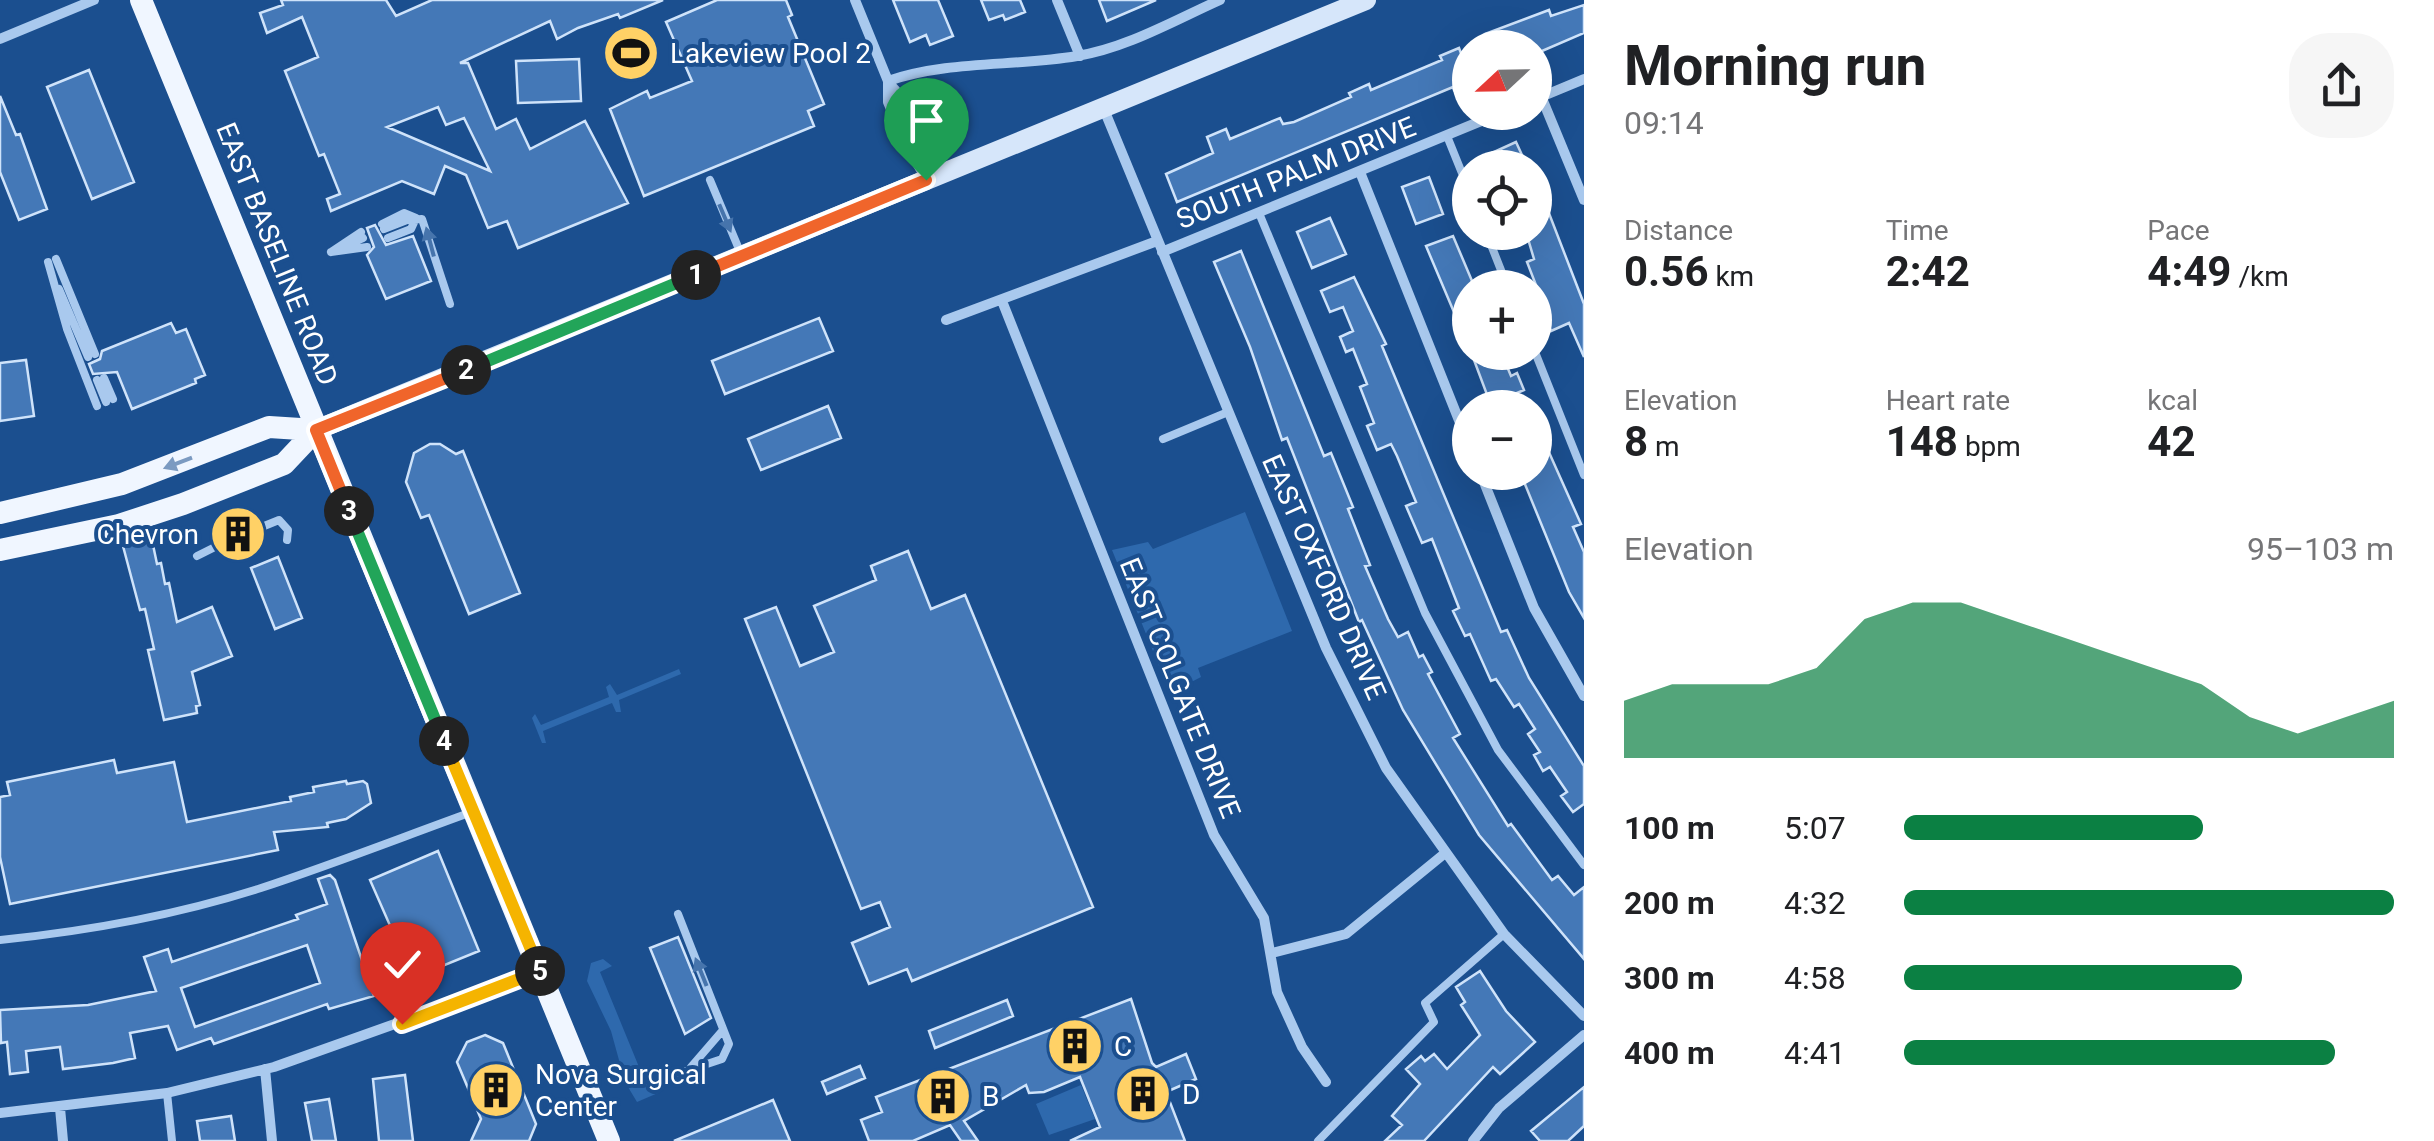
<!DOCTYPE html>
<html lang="en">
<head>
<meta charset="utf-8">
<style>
	body { margin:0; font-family:Roboto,sans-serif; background:#f6f6f6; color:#202124; height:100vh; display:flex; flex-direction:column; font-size:38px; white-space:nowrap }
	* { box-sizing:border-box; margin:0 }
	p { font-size:32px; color:#757577 }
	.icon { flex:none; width:55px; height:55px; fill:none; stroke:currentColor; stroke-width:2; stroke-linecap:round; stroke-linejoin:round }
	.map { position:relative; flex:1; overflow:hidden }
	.details { display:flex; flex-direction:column; background:#fff; width:850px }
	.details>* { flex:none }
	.needle { width:65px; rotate:248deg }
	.tools { position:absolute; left:1452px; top:30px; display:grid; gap:20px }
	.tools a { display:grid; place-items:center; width:100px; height:100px; border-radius:50%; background:#fff; box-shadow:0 10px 40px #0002; font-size:50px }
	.pin { position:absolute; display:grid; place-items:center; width:85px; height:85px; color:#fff; margin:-102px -42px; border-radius:50% 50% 50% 0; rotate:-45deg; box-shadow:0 0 10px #0007 }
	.pin .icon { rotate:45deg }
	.km { position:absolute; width:50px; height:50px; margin:-25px; border-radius:50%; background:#222; color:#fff; font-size:28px; line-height:50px; text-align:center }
	.round { display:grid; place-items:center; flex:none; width:105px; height:105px; border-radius:40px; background:#f6f6f6 }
	.headline { display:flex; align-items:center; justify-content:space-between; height:170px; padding:0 40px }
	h1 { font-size:55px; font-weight:700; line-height:75px }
	.figures { display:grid; grid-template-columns:repeat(3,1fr); gap:15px; height:170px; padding:10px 40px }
	.figures div { display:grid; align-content:center }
	.figures b { font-size:42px; font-weight:700 }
	.figures small { font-size:28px; font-weight:400 }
	.figures p { font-size:28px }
	.chart { height:280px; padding:20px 40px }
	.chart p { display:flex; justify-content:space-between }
	.chart svg { width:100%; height:180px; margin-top:10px; fill:#0b8043; opacity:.7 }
	ul { padding:0 40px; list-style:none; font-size:32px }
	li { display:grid; grid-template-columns:160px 120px 1fr; align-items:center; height:75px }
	li i { height:25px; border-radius:12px; background:#0b8043 }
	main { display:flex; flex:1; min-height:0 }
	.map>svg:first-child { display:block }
	.green { fill:#2e69ad }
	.building { fill:#4478b7; stroke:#cfe3fa; stroke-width:2.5; fill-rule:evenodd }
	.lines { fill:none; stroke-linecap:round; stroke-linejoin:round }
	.service { stroke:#a9c9ee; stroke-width:8 }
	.minor { stroke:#a9c9ee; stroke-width:10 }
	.secondary { stroke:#d6e6fa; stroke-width:20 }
	.primary { stroke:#f0f6ff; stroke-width:22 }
	.oneway { fill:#4674ac }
	.oneway2 { fill:#7b9ac1 }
	.split-1-casing { stroke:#fff; stroke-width:20 }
	.split-2-casing { stroke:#fff; stroke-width:20 }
	.split-3-casing { stroke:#fff; stroke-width:20 }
	.split-4-casing { stroke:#fff; stroke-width:20 }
	.split-5-casing { stroke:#fff; stroke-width:20 }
	.split-6-casing { stroke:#fff; stroke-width:20 }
	.split-1 { stroke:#f0652b; stroke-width:12 }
	.split-2 { stroke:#22a559; stroke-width:12 }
	.split-3 { stroke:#f0652b; stroke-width:12 }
	.split-4 { stroke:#22a559; stroke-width:12 }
	.split-5 { stroke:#f5b400; stroke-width:12 }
	.split-6 { stroke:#f5b400; stroke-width:12 }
	.labels { text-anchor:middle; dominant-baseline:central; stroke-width:8; stroke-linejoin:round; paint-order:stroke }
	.poi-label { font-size:28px; fill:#fff; stroke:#1b4f8f; text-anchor:start }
	.street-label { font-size:28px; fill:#fff; stroke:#1b4f8f }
</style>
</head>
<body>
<main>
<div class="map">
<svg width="1584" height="1141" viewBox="0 0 1584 1141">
	<rect width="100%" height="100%" fill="#1b4f8f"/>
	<path class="green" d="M1245,512l47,119 -94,37 3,9 -31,16 -58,-143 36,-8 5,7z
		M679,669l2,5 -62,26 2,12h-5l-4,-9 -69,28 3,12h-4l-10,-25 3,-4 6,11 68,-28 -3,-10 4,-3 7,11z
		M603,959l9,7 -12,6 46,112 14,-4 2,7 -4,6 -21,9 -12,-20 -14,-51 -24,-50 4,-18z
		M1081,1085l14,34 -46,16 -13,-31z"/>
	<path class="building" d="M281,0h105l10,16 36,-16h231l-43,18 -2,-4 -40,14 -21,11 -7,-18 -90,42h8l28,66 20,-10 14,30 55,-28 43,82 -110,45 -11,-27 -19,7 -22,-53 -21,-9 -11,28 -32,-13 -71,30 -4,-12 13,-5 -16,-40 -5,2 -34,-85 33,-14 -16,-40 -35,16 -7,-20 23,-8zM438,107l8,18 18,-7 26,53 -103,-44z
		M717,0h69l6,15 -4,2 36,87 -16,7 6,15 -170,70 -34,-87 37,-18 3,7 42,-17 -26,-59z
		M893,0h45l15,36 -23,9 -4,-10 -16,7z
		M981,0h39l5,12 -20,8 -2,-5 -14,5z
		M1099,0h57l-49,21z
		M1584,5v28l-49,21v-6h-44l-6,-14 64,-24 2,6z
		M1459,48l3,8 8,-4v32l-16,6 -1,-3 -276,115 -11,-28 47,-21 -6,-16 19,-8 4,10 50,-21 3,6 11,-2 57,-25 -2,-4 20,-9 2,6 71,-30 -2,-4z
		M579,59l2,42 -63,2 -2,-42z
		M89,70l45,112 -42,17 -45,-112z
		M0,96l16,39 4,-1 27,75 -28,11 -19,-48z
		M1516,142l12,26h-41l-4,-11z
		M1429,177l14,37 -27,10 -14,-37z
		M1535,177l49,127v53l-15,-34 -18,8 -16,-37 4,-1 -12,-31 7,-3 -8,-27h9z
		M1330,218l16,36 -34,14 -15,-36z
		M375,225l11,20 27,-9 18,45 -45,18 -19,-44 7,-8 -7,-19z
		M1453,236l22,52h-5v62l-44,-104z
		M1241,251l83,205 7,-3 22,54 -5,2 22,56 -5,1 23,53 10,18 10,-5 11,25 4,-2 9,17 -4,2 32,60 -7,4 55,88 3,-2 41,56 6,-4 16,19 10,-8v72l-105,-124 -76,-125 -41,-90 -3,2 -72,-184 -5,2 -32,-93 -36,-85z
		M1354,277l32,67 -4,2 119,286 6,-2 22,48 55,88v38l-11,8 -12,-16 6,-4 -17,-25 -7,4 -9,-16 6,-3 -12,-18 7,-5 -16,-25 -5,3 -18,-28 -5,2 -21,-47 -5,2 -12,-25 6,-3 -27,-69 -10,4 -16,-37 10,-4 -19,-46 -6,-12 -14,6 -10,-24 7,-3 -14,-36 7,-3 -14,-35 -7,3 -6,-15 13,-6 -10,-24 -13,5 -9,-21z
		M819,318l14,33 -108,43 -13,-33z
		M171,323l5,10 10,-4 19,46 -10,4 1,4 -64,26 -15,-37 -24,2 -4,-10 11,-5 2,-8z
		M1471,352h30l10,24 6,-3 7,17 -7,3 6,15h-31z
		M26,360l8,56 -34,5v-58z
		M828,406l13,32 -80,32 -13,-31z
		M1535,421l46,103 -8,3 11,25v66l-15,-26 -49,-120h15z
		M430,444h10l16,10 7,-3 57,142 -51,21 -40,-99 -8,3 -15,-36 8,-29z
		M152,540l5,24 4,-1 4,21 4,-1 8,39 35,-15 20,49 -40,16 8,33 -4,1 1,7 -33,7 -16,-70 6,-1 -9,-40 -5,1 -17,-64z
		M908,551l23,58 34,-14 128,312 -181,74 -5,-12 -38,15 -17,-41 38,-16 -10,-25 -19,7 -116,-290 31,-12 24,59 34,-14 -20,-46 62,-26 -5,-14z
		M278,557l24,61 -27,11 -24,-61z
		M114,760l3,13 57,-11 13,60 104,-21 -1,-4 24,-5 -1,-5 33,-6 1,3 16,-3 4,3 4,19 -25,16 -19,4 1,4 -54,5 4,18 -268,54 -10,-47v-60l10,-2 -3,-13z
		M438,851l41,100 -71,29 -14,-32 5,-2 -29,-66z
		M330,875l5,5 39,116 -45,13 -2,-5 -113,40 -3,-6 -34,12 -9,-24 -38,7 5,25 -22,5 -50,6 -3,-22 -34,4 2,21 -18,2 -3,-32 -6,1 -1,-33 88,-5 68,-14 -12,-34 24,-8 4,13 126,-43 -2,-4 31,-11 -9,-25zM307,945l13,38 -125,44 -14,-39z
		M678,937l33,81 -26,16 -35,-86z
		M1480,971l26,40 29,31 -35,32 -7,-7 -69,74h-39l17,-16 -10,-9 28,-32 -14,-15 15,-13 4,5 9,-7 13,15 33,-34 -19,-30 4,-3 -9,-15z
		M1131,999l21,64 4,4 30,-13 10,25 -30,13 19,49h-115l30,-14 -20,-50 -36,15 -15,1 -3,-8 -62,36 14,20h-17l-11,-16 -37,16h-44l-8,-21 21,-8 -6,-15z
		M1007,1000l6,16 -78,32 -6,-17z
		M485,1035l18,8 33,81 -7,17h-58l10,-22 -24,-57 10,-20z
		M860,1066l5,12 -38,16 -5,-12z
		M405,1075l8,66h-34l-6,-62z
		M1584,1087v39l-16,15h-28l-9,-10z
		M329,1099l7,42h-24l-7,-38z
		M773,1100l17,41h-116z
		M231,1116l4,25h-35l-3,-20z"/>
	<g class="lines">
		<path class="service" d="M1447,136l23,57
			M710,180l31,74
			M1259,213l166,400 73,137 86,115
			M382,224l22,-11 12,5 -5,11 -23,9
			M384,229l23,-9 15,-1 28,85
			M1486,232l22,56
			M345,246l18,-8
			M331,252l36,-5
			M331,252l30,-20
			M56,259l39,95
			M48,262l19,67 30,77
			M59,289l29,68
			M1535,352l49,123
			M104,378l9,21
			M97,380l9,22
			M1163,439l65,-27
			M252,531l27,-11 9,10 -1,10
			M197,556l24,-12
			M0,940c88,-9 177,-25 261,-52 70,-23 139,-50 208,-75
			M691,1067l32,-37
			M668,1077l54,-18 7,-15 -51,-130
			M167,1093l5,48
			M1318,1141l116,-119 -9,-19 79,-69"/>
		<path class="minor" d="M855,0l33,81v21l18,43 21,35
			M1057,0l23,56
			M0,39l94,-39
			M888,81c62,-21 125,-14 189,-25 50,-8 98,-36 143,-56
			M888,82c25,25 35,58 38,93
			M1541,96l43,104
			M1536,99l48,-20
			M1103,107l223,541 60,120 118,166 80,82
			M1360,172l110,276
			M1162,252l341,-140
			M1002,301l212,534 50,83 13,74 25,55 24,35
			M946,320l211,-79
			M1480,472l54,136 50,88
			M1272,953l74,-19 98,-80
			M265,1069l7,72
			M60,1108l3,33
			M0,1113l167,-20 107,-26 264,-94
			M1473,1141l26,-33 85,-73"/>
		<path class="secondary" d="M316,430l1050,-430"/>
		<path class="primary" d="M141,0l468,1141
			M0,513l122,-29 147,-57 47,3
			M0,550l119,-25 64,-21 101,-40 32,-34"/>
	</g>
	<defs><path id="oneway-solid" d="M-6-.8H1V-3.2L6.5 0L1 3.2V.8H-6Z" transform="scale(2.5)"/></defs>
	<g class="oneway">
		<use href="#oneway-solid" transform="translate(725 218) rotate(67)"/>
		<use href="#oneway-solid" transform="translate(430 242) rotate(-105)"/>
		<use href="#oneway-solid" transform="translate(701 972) rotate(-112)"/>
	</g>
	<use class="oneway2" href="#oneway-solid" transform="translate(178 463) rotate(159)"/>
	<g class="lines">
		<g class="split-1-casing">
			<path id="split-1" d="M696,275l230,-95"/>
		</g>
		<g class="split-2-casing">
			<path id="split-2" d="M466,370l230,-95"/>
		</g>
		<g class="split-3-casing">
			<path id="split-3" d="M349,511l-33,-81 150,-60"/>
		</g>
		<g class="split-4-casing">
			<path id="split-4" d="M349,511l95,230"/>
		</g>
		<g class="split-5-casing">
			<path id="split-5" d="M444,741l96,230"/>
		</g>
		<g class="split-6-casing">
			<path id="split-6" d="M402,1024l138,-53"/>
		</g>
		<use href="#split-1" class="split-1"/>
		<use href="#split-2" class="split-2"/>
		<use href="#split-3" class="split-3"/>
		<use href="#split-4" class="split-4"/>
		<use href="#split-5" class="split-5"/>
		<use href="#split-6" class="split-6"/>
	</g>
	<defs>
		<g id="stadium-disc" transform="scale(2.875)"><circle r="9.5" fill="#ffd166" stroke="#1b4f8f"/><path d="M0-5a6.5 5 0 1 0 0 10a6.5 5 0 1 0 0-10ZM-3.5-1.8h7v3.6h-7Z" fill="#111"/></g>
		<g id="building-disc" transform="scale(2.875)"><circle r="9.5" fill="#ffd166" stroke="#1b4f8f"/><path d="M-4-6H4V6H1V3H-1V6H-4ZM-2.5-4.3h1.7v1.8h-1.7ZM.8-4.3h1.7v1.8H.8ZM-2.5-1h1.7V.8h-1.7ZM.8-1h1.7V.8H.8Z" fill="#111"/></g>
	</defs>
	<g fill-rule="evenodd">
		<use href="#stadium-disc" x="631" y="53"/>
		<use href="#building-disc" x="238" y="534"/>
		<use href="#building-disc" x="1075" y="1046"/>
		<use href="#building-disc" x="496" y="1090"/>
		<use href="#building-disc" x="1143" y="1094"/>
		<use href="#building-disc" x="943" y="1096"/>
	</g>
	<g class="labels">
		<g class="poi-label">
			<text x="670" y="53">Lakeview Pool 2</text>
			<text x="199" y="534" text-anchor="end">Chevron</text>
			<text x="1114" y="1046">C</text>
			<text x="535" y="1074">Nova Surgical<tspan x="535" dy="32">Center</tspan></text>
			<text x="1182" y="1094">D</text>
			<text x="982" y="1096">B</text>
		</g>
		<g class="street-label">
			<text transform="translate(1296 173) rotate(-22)">SOUTH PALM DRIVE</text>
			<text transform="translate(277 254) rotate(68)">EAST BASELINE ROAD</text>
			<text transform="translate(1324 577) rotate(66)">EAST OXFORD DRIVE</text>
			<text transform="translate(1180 688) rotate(68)">EAST COLGATE DRIVE</text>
		</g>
	</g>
</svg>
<div class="tools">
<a><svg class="needle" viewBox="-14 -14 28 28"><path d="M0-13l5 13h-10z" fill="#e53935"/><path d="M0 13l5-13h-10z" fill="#757577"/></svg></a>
<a><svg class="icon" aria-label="locate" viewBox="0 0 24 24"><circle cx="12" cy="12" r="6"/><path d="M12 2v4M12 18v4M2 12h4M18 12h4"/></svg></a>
<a>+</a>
<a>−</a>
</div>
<div class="pin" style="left:926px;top:180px;background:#1e9e55"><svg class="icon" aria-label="arrive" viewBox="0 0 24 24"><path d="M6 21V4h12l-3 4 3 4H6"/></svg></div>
<div class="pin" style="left:402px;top:1024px;background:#d93025"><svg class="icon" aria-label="check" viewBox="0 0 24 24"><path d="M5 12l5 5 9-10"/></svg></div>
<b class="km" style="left:696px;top:275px">1</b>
<b class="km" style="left:466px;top:370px">2</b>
<b class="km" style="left:349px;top:511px">3</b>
<b class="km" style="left:444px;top:741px">4</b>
<b class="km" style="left:540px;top:971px">5</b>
</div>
<section class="details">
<div class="headline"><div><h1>Morning run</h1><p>09:14</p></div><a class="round"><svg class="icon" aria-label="share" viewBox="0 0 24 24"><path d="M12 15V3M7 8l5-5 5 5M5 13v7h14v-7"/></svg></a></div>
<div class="figures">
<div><p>Distance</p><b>0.56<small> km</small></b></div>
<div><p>Time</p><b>2:42</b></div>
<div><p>Pace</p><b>4:49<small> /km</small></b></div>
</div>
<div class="figures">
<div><p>Elevation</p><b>8<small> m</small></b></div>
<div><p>Heart rate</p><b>148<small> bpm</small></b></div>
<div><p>kcal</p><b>42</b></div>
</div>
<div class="chart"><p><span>Elevation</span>95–103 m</p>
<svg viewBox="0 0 160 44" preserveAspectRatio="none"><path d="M0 44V30L10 26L20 26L30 26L40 22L50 10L60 6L70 6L80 10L90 14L100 18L110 22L120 26L130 34L140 38L150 34L160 30V44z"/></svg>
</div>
<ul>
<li><b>100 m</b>5:07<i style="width:61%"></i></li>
<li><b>200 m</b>4:32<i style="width:100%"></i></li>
<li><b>300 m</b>4:58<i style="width:69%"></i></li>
<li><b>400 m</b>4:41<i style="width:88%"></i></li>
</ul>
</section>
</main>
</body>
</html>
